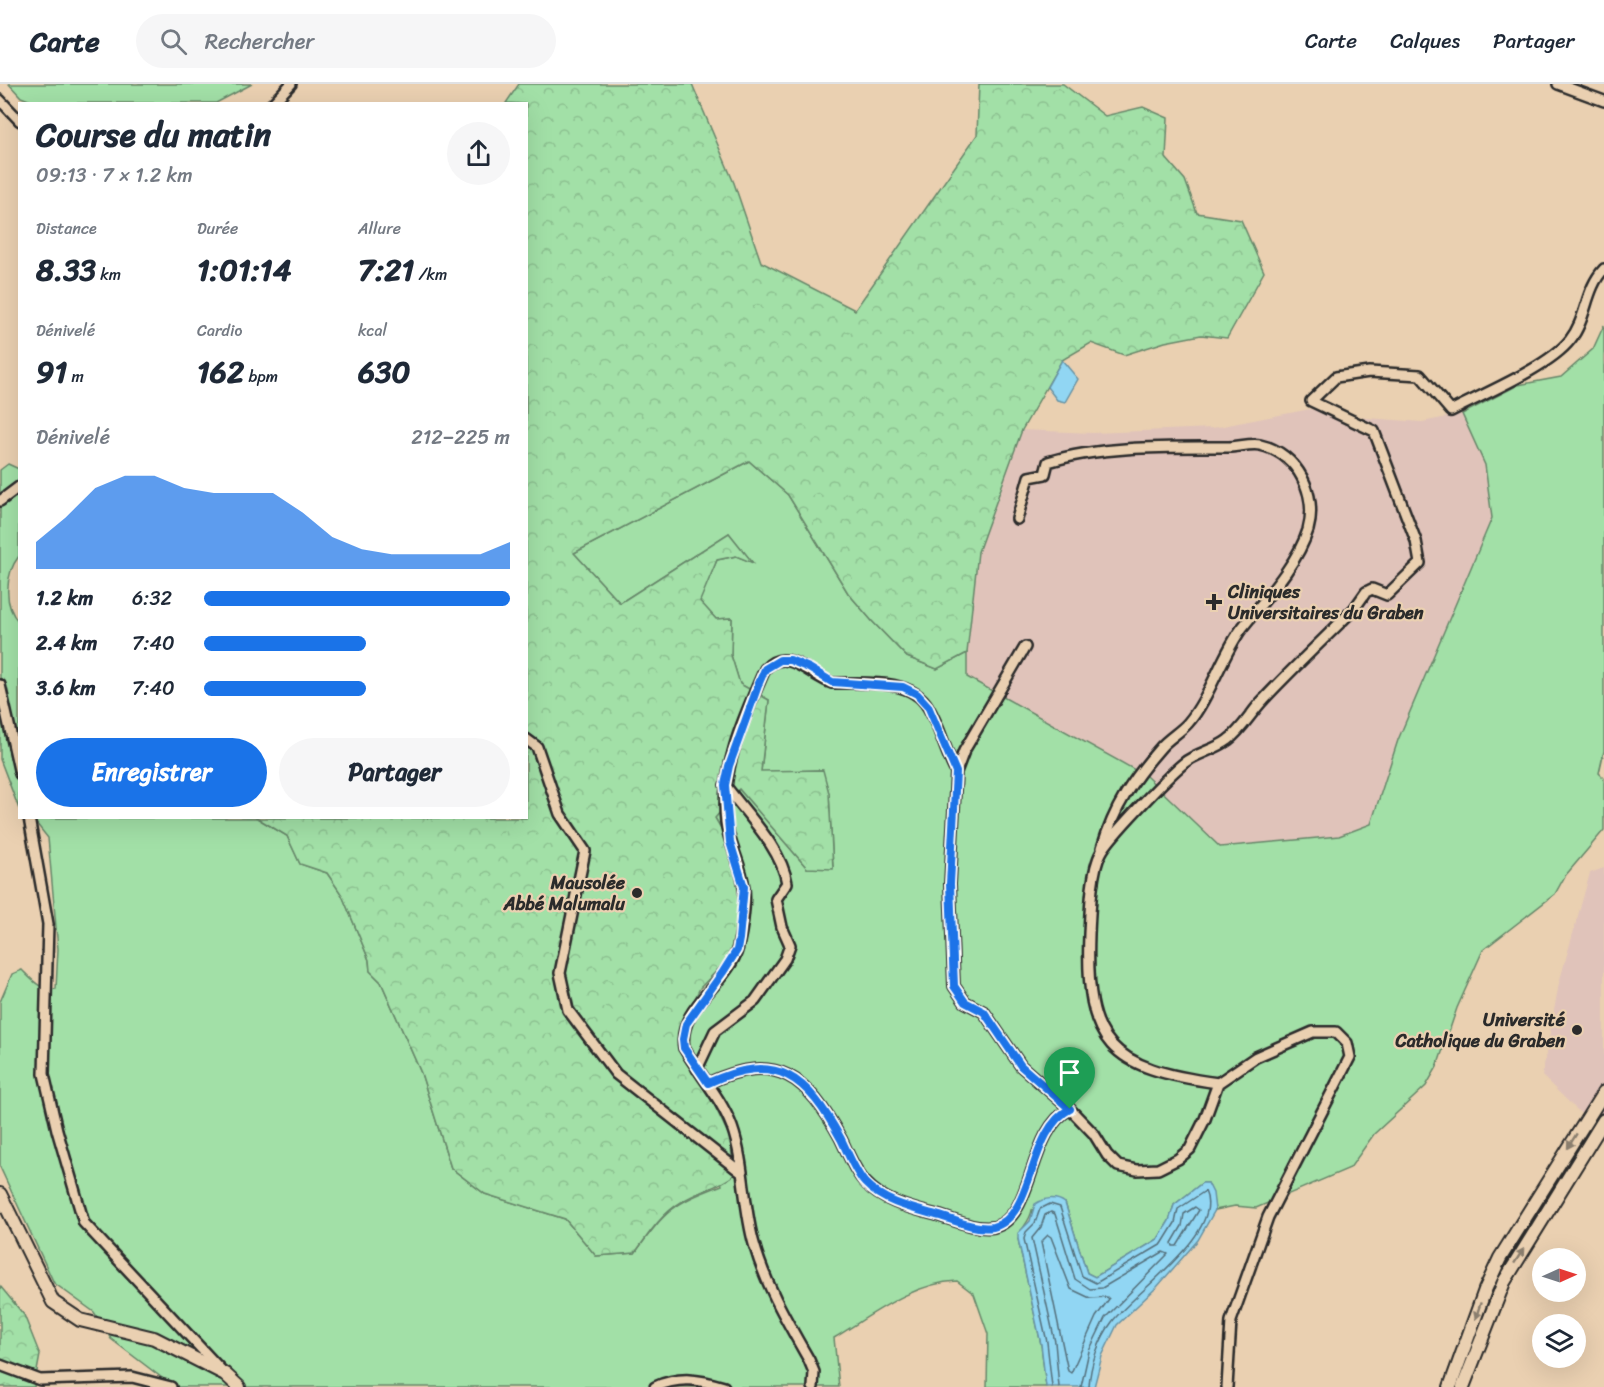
<!DOCTYPE html>
<html lang="fr">
<head>
<meta charset="utf-8">
<style>
	body { margin:0; font-family:Sriracha,sans-serif; background:#f6f6f7; color:#1f2937; height:100vh; display:flex; flex-direction:column; font-size:22px; white-space:nowrap }
	* { box-sizing:border-box; margin:0 }
	p { font-size:20px; color:#747a83 }
	.icon { flex:none; width:33px; height:33px; fill:none; stroke:currentColor; stroke-width:2; stroke-linecap:round; stroke-linejoin:round }
	.map { position:relative; flex:1; overflow:hidden }
	.sheet { position:absolute; left:18px; top:18px; width:510px; height:717px; display:flex; flex-direction:column; background:#fff; border-radius:0px; box-shadow:0 6px 24px #0002 }
	.sheet>* { flex:none }
	.needle { width:39px; rotate:87deg }
	.controls { position:absolute; left:1532px; top:1164px; display:grid; gap:12px }
	.controls a { display:grid; place-items:center; width:54px; height:54px; border-radius:50%; background:#fff; box-shadow:0 6px 24px #0002; font-size:30px }
	.pin { position:absolute; display:grid; place-items:center; width:51px; height:51px; color:#fff; margin:-62px -26px; border-radius:50% 50% 50% 0; rotate:-45deg; box-shadow:0 0 6px #0007 }
	.pin .icon { rotate:45deg }
	.round { display:grid; place-items:center; flex:none; width:63px; height:63px; border-radius:32px; background:#f6f6f7 }
	.head { display:flex; align-items:center; justify-content:space-between; height:102px; padding:0 18px }
	h1 { font-size:33px; font-weight:700; line-height:45px }
	.figures { display:grid; grid-template-columns:repeat(3,1fr); gap:9px; height:102px; padding:6px 18px }
	.figures div { display:grid; align-content:center }
	.figures b { font-size:30px; font-weight:700 }
	.figures small { font-size:16px; font-weight:400 }
	.figures p { font-size:16px }
	.chart { height:168px; padding:12px 18px }
	.chart p { display:flex; justify-content:space-between }
	.chart svg { width:100%; height:108px; margin-top:6px; fill:#1a73e8; opacity:.7 }
	.cta { display:flex; gap:12px; margin-top:auto; padding:12px 18px }
	.cta a { flex:1; height:69px; border-radius:36px; background:#1a73e8; color:#fff; font-size:24px; font-weight:700; line-height:69px; text-align:center }
	.cta a+a { background:#f6f6f7; color:#1f2937 }
	ul { padding:0 18px; list-style:none; font-size:20px }
	li { display:grid; grid-template-columns:96px 72px 1fr; align-items:center; height:45px }
	li i { height:15px; border-radius:8px; background:#1a73e8 }
	header { display:flex; align-items:center; gap:36px; box-sizing:border-box; height:84px; padding:0 30px; background:#fff; border-bottom:2px solid #e0e1e3 }
	header strong { font-size:28px }
	nav { display:flex; gap:33px; margin-inline-start:auto; font-size:21px }
	.search { width:420px; height:54px; background:#f6f6f7; display:flex; align-items:center; gap:15px; box-sizing:border-box; padding:0 21px; border-radius:33px; color:#747a83; font-size:22px }
	.map>svg:first-child { display:block }
	.built { fill:#e0c3ba }
	.grass { fill:#a2e0a7; stroke:#668669; stroke-width:1.5 }
	.forest { fill:url(#forest-crowns); stroke:#668669; stroke-width:1.5 }
	.water { fill:#91d6f3; stroke:#6892a3; stroke-width:1.5 }
	.lines { fill:none; stroke-linecap:round; stroke-linejoin:round }
	.shore { stroke:#546f7b; stroke-width:1.5 }
	.minor-casing { stroke:#2b2b2b; stroke-width:14 }
	.tertiary-casing { stroke:#2b2b2b; stroke-width:16 }
	.minor { stroke:#ead0b1; stroke-width:9 }
	.tertiary { stroke:#ead0b1; stroke-width:12 }
	.oneway { fill:#8a7e6e }
	.route-casing { stroke:#fff; stroke-width:12 }
	.route { stroke:#1a73e8; stroke-width:8 }
	.poi-dot { fill:#2b2b2b; stroke:#ead0b1; stroke-width:2 }
	.labels { text-anchor:middle; dominant-baseline:central; stroke-width:4.5; stroke-linejoin:round; paint-order:stroke }
	.poi-label { font-size:18px; font-weight:bold; fill:#2b2b2b; stroke:#ead0b1; text-anchor:end }
</style>
</head>
<body>
<header>
<strong>Carte</strong>
<div class="search"><svg class="icon" aria-label="search" viewBox="0 0 24 24"><circle cx="10" cy="10" r="6"/><path d="M15 15l6 6"/></svg>Rechercher</div>
<nav><a>Carte</a><a>Calques</a><a>Partager</a></nav>
</header>
<div class="map">
<svg width="1604" height="1303" viewBox="0 0 1604 1303">
	<defs>
		<pattern id="forest-crowns" width="20" height="18" patternUnits="userSpaceOnUse" patternTransform="scale(1.5)"><rect width="20" height="18" fill="#a2e0a7"/><path d="M2 6a3 3 0 1 1 6 0M12 15a3 3 0 1 1 6 0" fill="none" stroke="#8cc090"/></pattern>
	</defs>
	<rect width="100%" height="100%" fill="#ead0b1"/>
	<filter id="ink" filterUnits="userSpaceOnUse"><feTurbulence type="fractalNoise" baseFrequency=".0167" numOctaves="2"/><feDisplacementMap in="SourceGraphic" scale="12" xChannelSelector="R" yChannelSelector="G"/><feConvolveMatrix kernelMatrix="1 2 1 2 8 2 1 2 1" color-interpolation-filters="sRGB"/></filter>
	<g filter="url(#ink)">
		<path class="built" d="M1310,325l31,7 81,6 40,-8 23,51 7,53 -94,222 -27,85 -32,11 -119,11 -74,-71 -179,-99v-24l11,-101 44,-122 71,3 120,-5z
			M1604,784v268l-62,-60 17,-93 31,-110z"/>
		<path class="grass" d="M9,0h243l-36,19h-180l-15,-6z
			M1604,241v426l-5,22 5,5v52l-39,46 -10,18 -72,56 -26,58 -20,59 -11,19 -52,48 -24,34 -94,40 -21,-2 -20,4 -3,-17 -4,-10h-6l-28,22 -5,16 -11,18 -63,38 -8,-4 -22,-70 -33,7c-2,12 -11,17 -14,29l23,105 5,43h-59l1,-53 -14,-40 -17,-13c-45,2 -85,34 -123,57l5,49h-665l-63,-48 -17,-27 -40,-29 -54,-116v-165l12,-28 10,-4c10,10 19,21 34,19l2,-40 -10,-111 -16,-20h225l30,18 13,28 27,9 15,22 27,65 1,11 11,11 40,91 30,95 34,26 80,25 31,37 39,-3c31,-43 37,-49 87,-68l-43,-146c8,-37 31,-61 56,-88l-2,-102 -18,-31 24,-29 68,79h26l-4,-75 -7,-23 -61,2 8,-72 -29,-16 -9,-29 1,-37 -16,1 -17,-18 18,-41 19,-4 16,6 -23,-29 -109,70 -46,-50 175,-92 39,34 60,98 24,28 35,36 30,12 30,-16v24l179,99 74,71 119,-11 32,-12 27,-84 94,-222 -7,-53 -23,-51 56,-29 43,-8 32,-28z
			M8,380l11,5v87c-14,18 -16,50 0,66v187l-19,-50v-289z"/>
		<path class="forest" d="M519,0h173l42,99 27,79 94,48 122,-175 2,-51h84l42,32 38,-9 25,11 -2,40 19,22 12,33 44,7 23,52 -37,66 -26,-3 -36,7 -41,13 -33,-12 -29,17 -40,70 -44,122 -11,101 -30,16 -30,-12 -35,-36 -24,-28 -60,-98 -39,-34 -175,92 46,50 109,-70 24,30 -17,-7 -19,4 -17,41 16,18 16,-1 -1,37 9,29 29,16 -8,71 62,-1 6,23 4,76 -26,-1 -68,-79 -24,29 18,31 11,38 -9,65 -35,36 -18,37 -3,14 9,21 20,32 22,46 4,37c-16,13 -34,15 -51,26 -22,13 -34,32 -48,52l-39,3 -31,-37 -80,-25 -34,-26 -30,-95 -40,-91 -11,-11 -1,-11 -27,-65 -15,-22 -27,-9 -13,-28 -30,-18h269v-714l-20,-1z
			M0,1202l24,29 16,40 -6,32h-34z"/>
		<path class="water" d="M1062,276l16,19 -13,23 -8,-2 -10,-13z
			M1202,1099h6l5,10 2,17 -17,30 -41,47 -40,38 -15,31 -8,31h-48l-5,-43 -23,-105v-6l12,-12 5,-17c9,-6 21,-8 30,-1l22,70 8,4 63,-38 11,-18 5,-16z"/>
		<g class="lines">
			<path class="shore" d="M1195,1123l4,3 -22,36h-4l-1,-3 10,-17 2,-12z
				M1048,1151l3,2 20,52 19,9 17,-1 2,2 -13,18 -25,56 -3,-2 -27,-129z
				M1052,1303l-5,-45 -23,-103 2,-7 9,-9 5,-14 10,-5 10,3 22,69 14,7 66,-39 13,-21 3,-14 27,-18c20,42 -72,102 -93,131 -13,17 -22,43 -23,65
				M1059,1303l-4,-45 -23,-104 9,-11 4,-12 6,-3 4,2 20,65 15,10 12,-1 61,-36 5,2 -63,64 -16,33 -8,36"/>
			<g class="minor-casing">
				<path id="minor" d="M1558,0l46,17
					M0,16l20,21
					M272,20l19,-20
					M0,417l20,-15
					M1017,435l12,-42 16,-3 3,-12c54,-17 123,-15 180,-15 10,0 23,-4 32,-2 38,8 58,50 48,85 -11,35 -44,70 -66,98 -20,27 -33,71 -54,95 -8,9 -19,15 -27,24 -28,32 -47,60 -59,101
					M1025,563l-61,104 -8,21 -6,112 4,102 11,16 19,10 37,54 49,43 24,25 13,21 11,11 19,4 21,-1 20,-10 12,-10 15,-30 13,-36 38,-26 57,-25h23l11,11 3,14 -82,160 -37,104 -4,66
					M0,601l20,89
					M526,655l11,8 23,67 25,37 -25,122 8,37 48,64 126,99
					M29,734l19,106 -4,150 13,56 27,93 138,148
					M697,985l18,-38 40,-30 30,-42 5,-14 -8,-18 -6,-28 11,-16c-6,-36 -41,-69 -62,-98
					M708,999c69,-32 99,-7 133,56 7,14 14,33 25,44 18,20 49,26 74,33 16,5 37,14 54,11 41,-10 33,-96 76,-118
					M1218,999c-108,-15 -133,-38 -129,-149 1,-21 2,-63 12,-81 7,-15 68,-78 83,-90 12,-10 31,-13 44,-23 14,-10 24,-29 36,-41 29,-31 60,-60 90,-90l12,-17 6,-3 15,6 33,-32 -4,-22 -42,-110 -63,-30 25,-24 33,-5 51,3 31,36c32,-17 98,-44 119,-71 17,-21 15,-51 34,-71
					M0,1281l40,15 92,-3 39,10
					M655,1303c24,-11 44,-8 69,0
					M813,1303l1,-15 -5,-12c-21,-37 -43,-74 -55,-116 -11,-38 -9,-80 -22,-117 -11,-29 -32,-52 -48,-79 -7,-42 45,-64 54,-101 4,-18 8,-41 6,-59 -2,-23 -15,-43 -18,-66 -6,-53 18,-105 39,-153 22,-24 45,7 67,14 30,1 79,-6 96,24 12,20 17,44 28,65"/>
			</g>
			<g class="tertiary-casing">
				<path id="tertiary" d="M0,1110l53,108 27,18 74,18 71,36 14,13
					M1450,1303l35,-97 15,-32 104,-166
					M1463,1303l41,-105 100,-162"/>
			</g>
			<use href="#minor" class="minor"/>
			<use href="#tertiary" class="tertiary"/>
		</g>
		<defs><path id="oneway-solid" d="M-6-.8H1V-3.2L6.5 0L1 3.2V.8H-6Z" transform="scale(1.5)"/></defs>
		<g class="oneway">
			<use href="#oneway-solid" transform="translate(1572 1057) rotate(122)"/>
			<use href="#oneway-solid" transform="translate(1519 1172) rotate(-57)"/>
			<use href="#oneway-solid" transform="translate(1478 1227) rotate(108)"/>
		</g>
	</g>
	<g class="lines" filter="url(#ink)">
		<g class="route-casing">
			<path id="route" d="M780,576h10l19,8 23,14 71,5 14,7 11,12 28,66 -6,112 4,102 11,16 19,10 37,54 49,43c-43,22 -35,108 -77,118 -16,3 -37,-6 -53,-11 -25,-7 -56,-13 -75,-33 -10,-11 -17,-30 -24,-44 -34,-63 -64,-88 -133,-56l-24,-35 -1,-9 3,-15 37,-52 14,-22 2,-11 5,-52 -14,-45 -5,-57 4,-19 30,-83 6,-14z"/>
		</g>
		<use href="#route" class="route"/>
	</g>
	<g class="poi-dot">
		<path d="M1211 509h6v6h6v6h-6v6h-6v-6h-6v-6h6z"/>
		<circle cx="637" cy="809" r="6"/>
		<circle cx="1577" cy="946" r="6"/>
	</g>
	<g class="labels">
		<g class="poi-label">
			<text x="1228" y="508" text-anchor="start">Cliniques<tspan x="1228" dy="21">Universitaires du Graben</tspan></text>
			<text x="625" y="799">Mausolée<tspan x="625" dy="21">Abbé Malumalu</tspan></text>
			<text x="1565" y="936">Université<tspan x="1565" dy="21">Catholique du Graben</tspan></text>
		</g>
	</g>
</svg>
<div class="controls">
<a><svg class="needle" viewBox="-14 -14 28 28"><path d="M0-13l5 13h-10z" fill="#e53935"/><path d="M0 13l5-13h-10z" fill="#747a83"/></svg></a>
<a><svg class="icon" aria-label="layers" viewBox="0 0 24 24"><path d="M12 4l9 5-9 5-9-5zM3 14l9 5 9-5"/></svg></a>
</div>
<div class="pin" style="left:1070px;top:1025px;background:#1e9e55"><svg class="icon" aria-label="arrive" viewBox="0 0 24 24"><path d="M6 21V4h12l-3 4 3 4H6"/></svg></div>
<section class="sheet">
<div class="head"><div><h1>Course du matin</h1><p>09:13 · 7 × 1.2 km</p></div><a class="round"><svg class="icon" aria-label="share" viewBox="0 0 24 24"><path d="M12 15V3M7 8l5-5 5 5M5 13v7h14v-7"/></svg></a></div>
<div class="figures">
<div><p>Distance</p><b>8.33<small> km</small></b></div>
<div><p>Durée</p><b>1:01:14</b></div>
<div><p>Allure</p><b>7:21<small> /km</small></b></div>
</div>
<div class="figures">
<div><p>Dénivelé</p><b>91<small> m</small></b></div>
<div><p>Cardio</p><b>162<small> bpm</small></b></div>
<div><p>kcal</p><b>630</b></div>
</div>
<div class="chart"><p><span>Dénivelé</span>212–225 m</p>
<svg viewBox="0 0 160 44" preserveAspectRatio="none"><path d="M0 44V33L10 23L20 11L30 6L40 6L50 11L60 13L70 13L80 13L90 21L100 31L110 36L120 38L130 38L140 38L150 38L160 33V44z"/></svg>
</div>
<ul>
<li><b>1.2 km</b>6:32<i style="width:100%"></i></li>
<li><b>2.4 km</b>7:40<i style="width:53%"></i></li>
<li><b>3.6 km</b>7:40<i style="width:53%"></i></li>
</ul>
<div class="cta"><a>Enregistrer</a><a>Partager</a></div>
</section>
</div>
</body>
</html>
